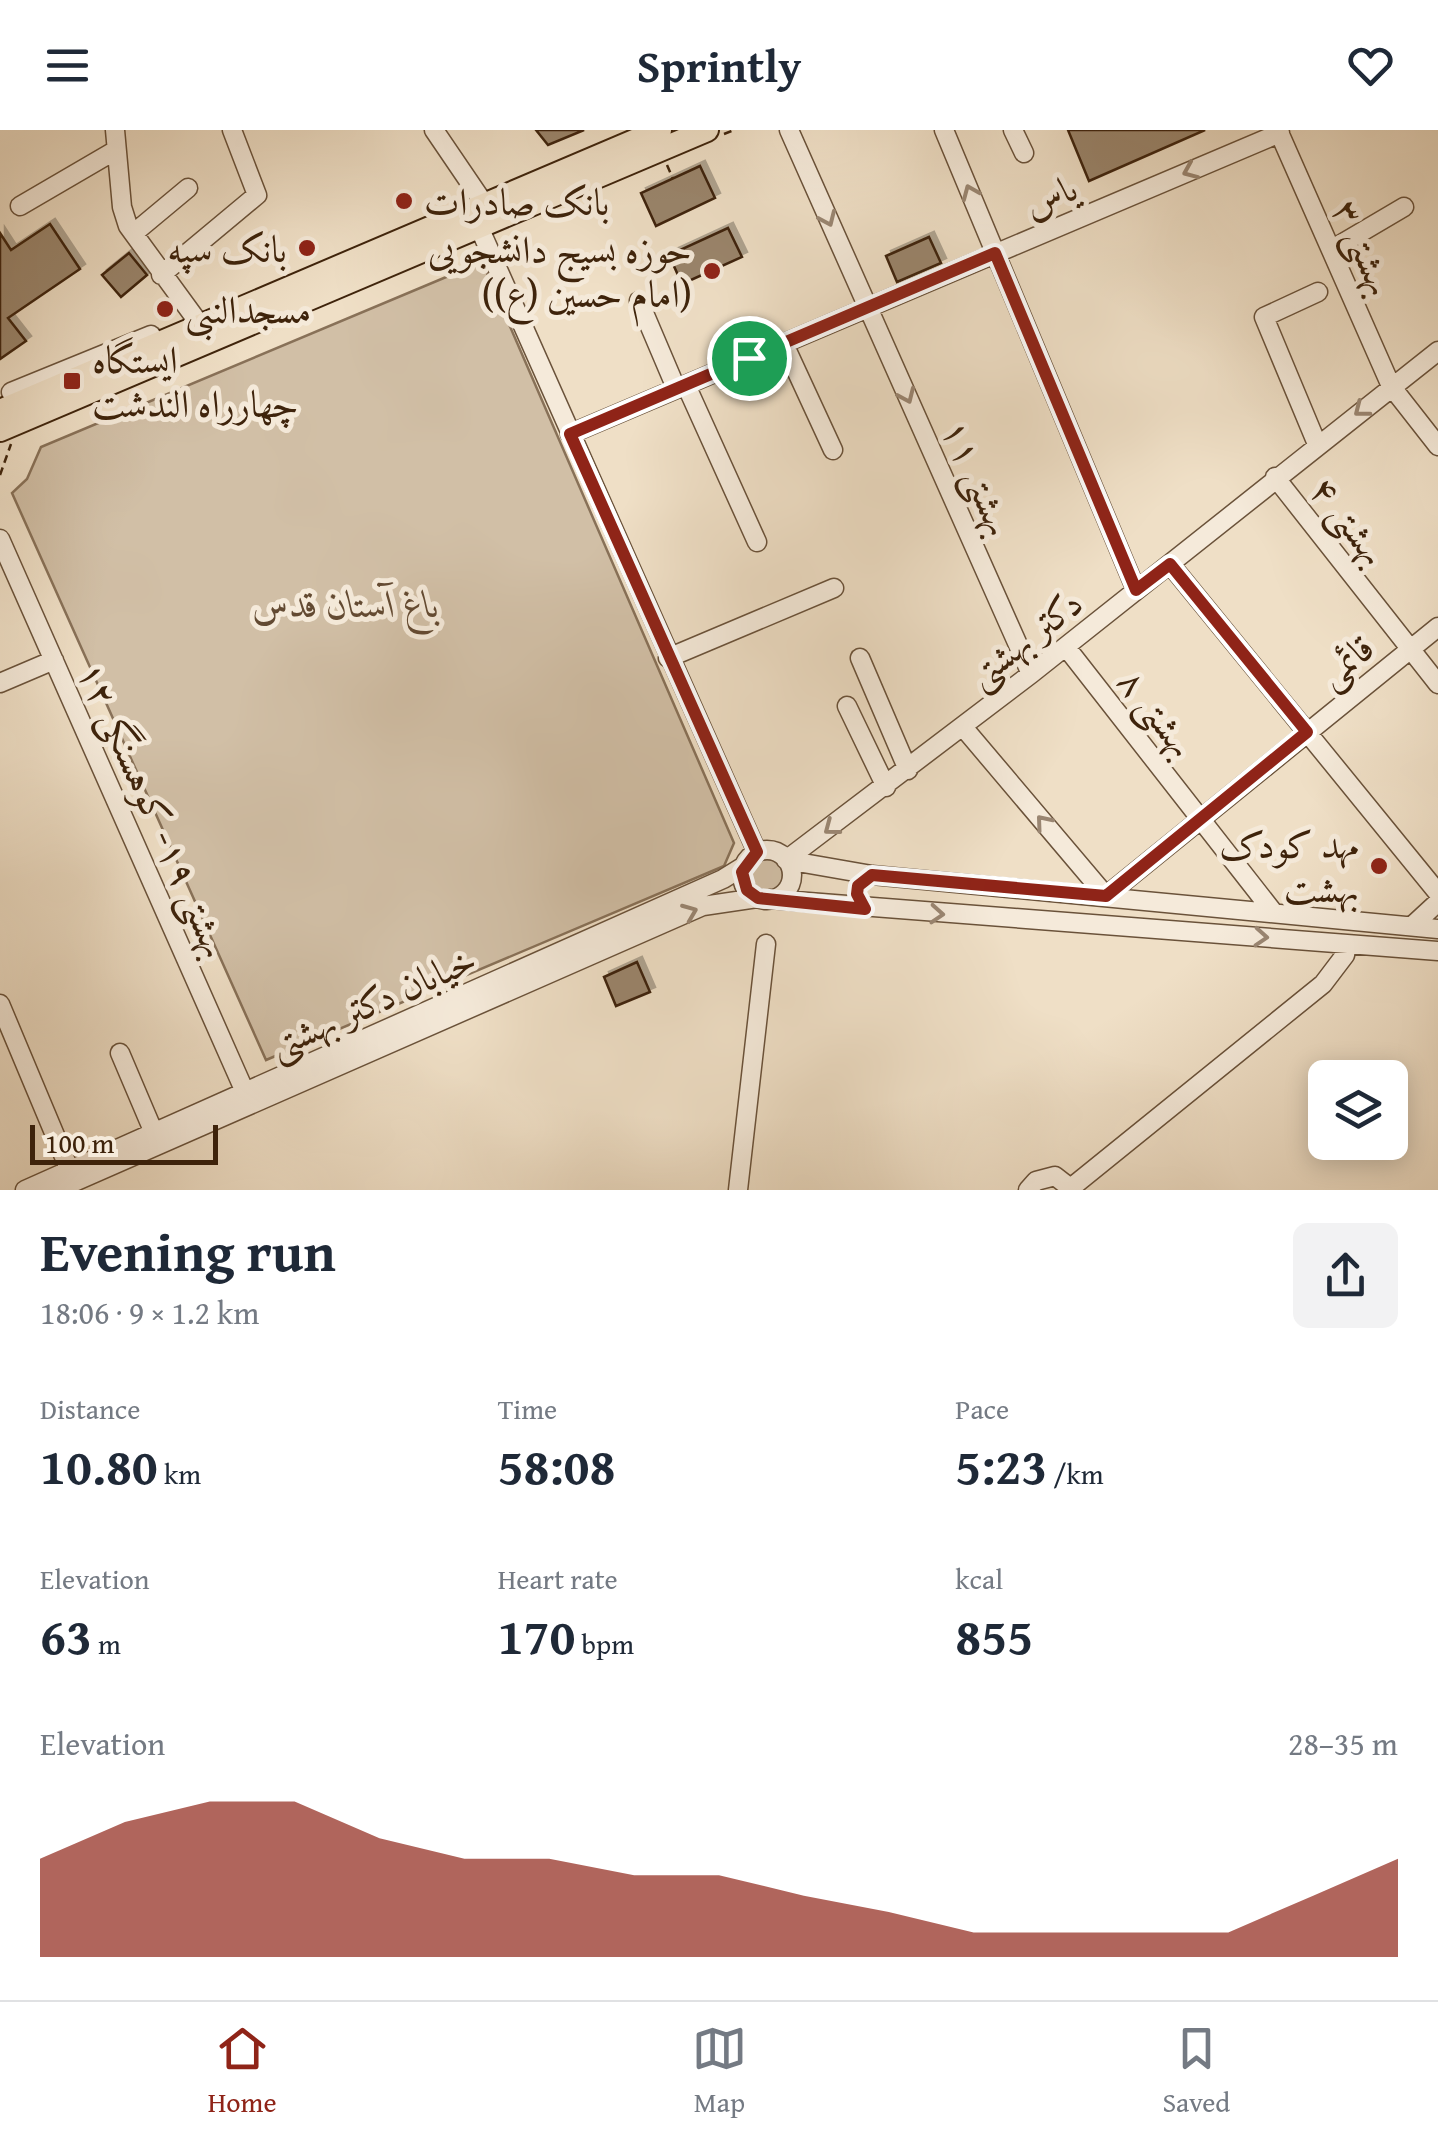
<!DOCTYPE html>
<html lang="en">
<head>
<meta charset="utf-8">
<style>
	body { margin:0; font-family:"Gentium Book Plus",Amiri,serif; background:#f2f2f3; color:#1f2937; height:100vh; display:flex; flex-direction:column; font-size:38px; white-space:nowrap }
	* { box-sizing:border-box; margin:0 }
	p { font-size:32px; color:#747a83 }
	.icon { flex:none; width:55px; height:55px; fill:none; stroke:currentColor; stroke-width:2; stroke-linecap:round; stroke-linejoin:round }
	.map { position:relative; height:1060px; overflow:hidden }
	.side { display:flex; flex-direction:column; background:#fff; flex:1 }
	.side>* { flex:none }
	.tools { position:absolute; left:1308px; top:930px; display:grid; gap:20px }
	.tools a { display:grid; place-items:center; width:100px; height:100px; border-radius:15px; background:#fff; box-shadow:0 5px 25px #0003; font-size:50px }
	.scale { position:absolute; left:30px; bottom:25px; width:188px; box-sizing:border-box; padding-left:10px; border:5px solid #3e230b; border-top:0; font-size:28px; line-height:35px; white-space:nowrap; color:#3e230b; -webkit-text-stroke:8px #f5eada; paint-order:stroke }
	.pin { position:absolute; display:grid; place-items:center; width:85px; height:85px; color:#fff; margin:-42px; border:5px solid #fff; border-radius:50%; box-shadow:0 2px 10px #0007 }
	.round { display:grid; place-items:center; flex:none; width:105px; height:105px; border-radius:15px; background:#f2f2f3 }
	.summary { display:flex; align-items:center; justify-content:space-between; height:170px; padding:0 40px }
	h1 { font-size:55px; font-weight:600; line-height:75px }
	.figures { display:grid; grid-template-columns:repeat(3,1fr); gap:15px; height:170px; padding:10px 40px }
	.figures div { display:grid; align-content:center }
	.figures b { font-size:50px; font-weight:600 }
	.figures small { font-size:28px; font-weight:400 }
	.figures p { font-size:28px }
	.chart { height:280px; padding:20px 40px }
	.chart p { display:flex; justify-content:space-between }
	.chart svg { width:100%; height:180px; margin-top:10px; fill:#8f2418; opacity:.7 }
	header { display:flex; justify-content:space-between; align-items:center; height:130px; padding:0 40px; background:#fff; font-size:45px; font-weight:600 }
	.dock { display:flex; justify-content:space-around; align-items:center; height:140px; border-top:2px solid #e0e1e3; background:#fff; font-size:28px; color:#747a83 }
	.dock a { display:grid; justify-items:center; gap:5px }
	.dock .selected { color:#8f2418 }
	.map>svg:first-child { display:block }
	.green { fill:#d1bfa6; stroke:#887158; stroke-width:2.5 }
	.building { fill:#9a856c; stroke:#3e230b; stroke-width:2.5; filter:url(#shadow) }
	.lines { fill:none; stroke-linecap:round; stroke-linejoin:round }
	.minor-casing { stroke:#6a523a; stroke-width:21 }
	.major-casing { stroke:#3e230b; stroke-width:26 }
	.path { stroke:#3e230b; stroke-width:2.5; stroke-dasharray:8 5; stroke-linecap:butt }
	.minor { stroke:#f5eada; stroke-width:18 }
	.major { stroke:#efdfc6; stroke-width:22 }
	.oneway { stroke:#9a8672 }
	.route-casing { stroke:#fff; stroke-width:20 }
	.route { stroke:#8f2418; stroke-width:12 }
	.poi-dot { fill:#8f2418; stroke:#f5eada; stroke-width:4 }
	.labels { text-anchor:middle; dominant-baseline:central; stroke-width:10; stroke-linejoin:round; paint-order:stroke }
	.street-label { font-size:38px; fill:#3e230b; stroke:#f5eada }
	.poi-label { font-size:38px; fill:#3e230b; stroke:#f5eada; text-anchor:start }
	.park-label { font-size:38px; font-style:italic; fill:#634a32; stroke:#f5eada }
</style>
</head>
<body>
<header><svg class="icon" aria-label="menu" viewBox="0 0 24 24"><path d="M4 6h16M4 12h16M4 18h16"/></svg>Sprintly<svg class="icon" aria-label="heart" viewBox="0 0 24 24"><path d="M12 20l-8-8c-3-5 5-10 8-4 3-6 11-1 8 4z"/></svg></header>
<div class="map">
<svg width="1438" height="1060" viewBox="0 0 1438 1060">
	<defs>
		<filter id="shadow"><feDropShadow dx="5" dy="-5" stdDeviation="0" flood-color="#0004"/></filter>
	</defs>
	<rect width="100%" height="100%" fill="#efdfc6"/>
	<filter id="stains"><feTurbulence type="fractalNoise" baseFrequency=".002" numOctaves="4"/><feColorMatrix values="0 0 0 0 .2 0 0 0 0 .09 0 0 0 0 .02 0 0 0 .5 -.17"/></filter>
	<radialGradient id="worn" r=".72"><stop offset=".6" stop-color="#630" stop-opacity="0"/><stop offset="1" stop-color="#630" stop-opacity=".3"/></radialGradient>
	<path class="green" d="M482,132l252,581 -10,23 -458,194 -254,-567 15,-14 14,-32z
		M751 745a16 16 0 1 1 32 0a16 16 0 1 1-32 0Z"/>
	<path class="building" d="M536,0h48l-36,15z
		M1068,0h137l-116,51z
		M700,36l15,32 -59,28 -15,-33z
		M50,94l30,45 -72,49 18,23 -26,18v-126l11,17z
		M728,98l14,29 -60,27 -13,-29z
		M929,107l12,26 -44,19 -11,-26z
		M129,123l18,22 -26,22 -19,-22z
		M637,832l13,30 -34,14 -12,-29z"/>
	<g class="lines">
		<g class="minor-casing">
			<path id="minor" d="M115,0l7,77 6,19 73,100
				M434,0l51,75
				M789,0l242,544
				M944,0l192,460
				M1013,0l11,23
				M1278,0l113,256 47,60
				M20,76l96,-56
				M479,97l278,625
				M134,103l54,-45
				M1331,120l73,-43
				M161,145l96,-80 -25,-65
				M639,171l37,87
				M784,214l49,106
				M686,255l71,157
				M11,262l140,-57
				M570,304l710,-301
				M1317,314l-53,-127 54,-25
				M1275,347l163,207
				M0,409l249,562
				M1170,434l268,329
				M1066,517l208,266
				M668,528l166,-70
				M860,528l48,112
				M0,553l54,-23
				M847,576l39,81
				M963,597l143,169 332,-269
				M742 745a25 25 0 1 1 50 0a25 25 0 1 1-50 0Z
				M786,730l245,-186 407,-323
				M786,730l86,15 566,54
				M770,769l668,52
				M1412,796l26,-24
				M0,874l70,167
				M120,923l34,80
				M1072,1057l251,-203 22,-29 2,-11
				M25,1060l698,-311 21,-13
				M56,1060l647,-284 54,-8
				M738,1060l28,-246
				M1028,1060l8,-9 19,-5 18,14"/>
		</g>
		<g class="major-casing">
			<path id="major" d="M0,281l660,-281
				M0,300l707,-300"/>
		</g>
		<path class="path" d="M724,4l10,-4
			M667,35l6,14
			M0,345l11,-31"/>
		<use href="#minor" class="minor"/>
		<use href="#major" class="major"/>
	</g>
	<defs><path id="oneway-chevron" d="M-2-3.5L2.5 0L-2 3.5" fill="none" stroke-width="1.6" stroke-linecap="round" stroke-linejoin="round" transform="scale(2.5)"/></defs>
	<g class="oneway">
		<use href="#oneway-chevron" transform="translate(1190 41) rotate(157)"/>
		<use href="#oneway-chevron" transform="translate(970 62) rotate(-113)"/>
		<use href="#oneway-chevron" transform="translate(828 89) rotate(66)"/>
		<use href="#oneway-chevron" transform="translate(907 266) rotate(66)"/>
		<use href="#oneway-chevron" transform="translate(1361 280) rotate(142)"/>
		<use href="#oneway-chevron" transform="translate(1043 692) rotate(-130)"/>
		<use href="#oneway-chevron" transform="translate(831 698) rotate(143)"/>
		<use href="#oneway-chevron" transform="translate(690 782) rotate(-22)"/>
		<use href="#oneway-chevron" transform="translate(937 784) rotate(4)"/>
		<use href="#oneway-chevron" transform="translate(1261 807) rotate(4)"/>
	</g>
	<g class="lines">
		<g class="route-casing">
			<path id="route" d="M995,123l141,337 34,-26 137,168 -201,164 -234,-21 -14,11 -1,8 8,15 -107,-11 -11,-8 -5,-18 15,-20 -187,-418z"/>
		</g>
		<use href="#route" class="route"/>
	</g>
	<g class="poi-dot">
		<circle cx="404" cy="71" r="10"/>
		<circle cx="307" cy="118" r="10"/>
		<circle cx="712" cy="141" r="10"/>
		<circle cx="165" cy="179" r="10"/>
		<rect x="62" y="241" width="20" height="20" rx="5"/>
		<circle cx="1379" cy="736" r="10"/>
	</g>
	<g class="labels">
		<g class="street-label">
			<text transform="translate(1050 65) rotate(-23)">یاس</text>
			<text transform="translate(1365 117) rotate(66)">بهشتی ۳</text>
			<text transform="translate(979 347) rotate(66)">بهشتی ۱۱</text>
			<text transform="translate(1350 390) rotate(52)">بهشتی ۴</text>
			<text transform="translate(1024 508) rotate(-38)">دکتر بهشتی</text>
			<text transform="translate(1345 530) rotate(-38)">قائمی</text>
			<text transform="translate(1158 582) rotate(52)">بهشتی ۸</text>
			<text transform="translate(155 679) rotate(66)">بهشتی ۱۹- کوهسنگی ۱۲</text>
			<text transform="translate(372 871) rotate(-24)">خیابان دکتر بهشتی</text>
		</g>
		<g class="poi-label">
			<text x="424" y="71">بانک صادرات</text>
			<text x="287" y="118" text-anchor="end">بانک سپه</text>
			<text x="692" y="119" text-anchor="end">حوزه بسیج دانشجویی<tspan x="692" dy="44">(امام حسین (ع))</tspan></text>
			<text x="185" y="179">مسجدالنبی</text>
			<text x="92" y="229">ایستگاه<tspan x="92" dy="44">چهارراه الندشت</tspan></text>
			<text x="1359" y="714" text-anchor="end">مهد کودک<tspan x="1359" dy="44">بهشت</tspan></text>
		</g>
		<g class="park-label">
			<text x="346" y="473">باغ آستان قدس</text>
		</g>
	</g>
	<rect width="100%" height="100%" filter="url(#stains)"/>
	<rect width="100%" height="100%" fill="url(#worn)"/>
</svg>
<div class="tools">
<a><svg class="icon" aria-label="layers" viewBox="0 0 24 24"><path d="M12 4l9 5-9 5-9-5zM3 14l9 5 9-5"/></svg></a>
</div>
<div class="scale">100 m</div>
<div class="pin" style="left:749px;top:228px;background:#1e9e55"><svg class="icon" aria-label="arrive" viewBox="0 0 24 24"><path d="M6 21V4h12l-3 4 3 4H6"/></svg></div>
</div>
<section class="side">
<div class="summary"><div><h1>Evening run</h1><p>18:06 · 9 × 1.2 km</p></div><a class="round"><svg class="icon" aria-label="share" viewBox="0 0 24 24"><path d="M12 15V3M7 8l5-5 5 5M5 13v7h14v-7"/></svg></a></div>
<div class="figures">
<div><p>Distance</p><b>10.80<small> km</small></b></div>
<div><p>Time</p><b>58:08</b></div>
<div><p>Pace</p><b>5:23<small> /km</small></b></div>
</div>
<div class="figures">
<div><p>Elevation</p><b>63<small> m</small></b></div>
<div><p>Heart rate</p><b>170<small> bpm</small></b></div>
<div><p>kcal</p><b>855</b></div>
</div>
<div class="chart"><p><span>Elevation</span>28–35 m</p>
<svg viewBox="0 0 160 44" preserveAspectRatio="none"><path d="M0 44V20L10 11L20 6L30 6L40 15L50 20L60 20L70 24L80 24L90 29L100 33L110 38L120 38L130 38L140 38L150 29L160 20V44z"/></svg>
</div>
</section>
<nav class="dock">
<a class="selected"><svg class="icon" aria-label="home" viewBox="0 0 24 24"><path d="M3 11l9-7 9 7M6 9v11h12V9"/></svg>Home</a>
<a><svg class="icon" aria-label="map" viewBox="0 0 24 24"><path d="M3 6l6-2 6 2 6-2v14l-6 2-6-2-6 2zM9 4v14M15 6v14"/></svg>Map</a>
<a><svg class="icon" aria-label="saved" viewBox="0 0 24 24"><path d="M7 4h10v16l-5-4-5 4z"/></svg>Saved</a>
</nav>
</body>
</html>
